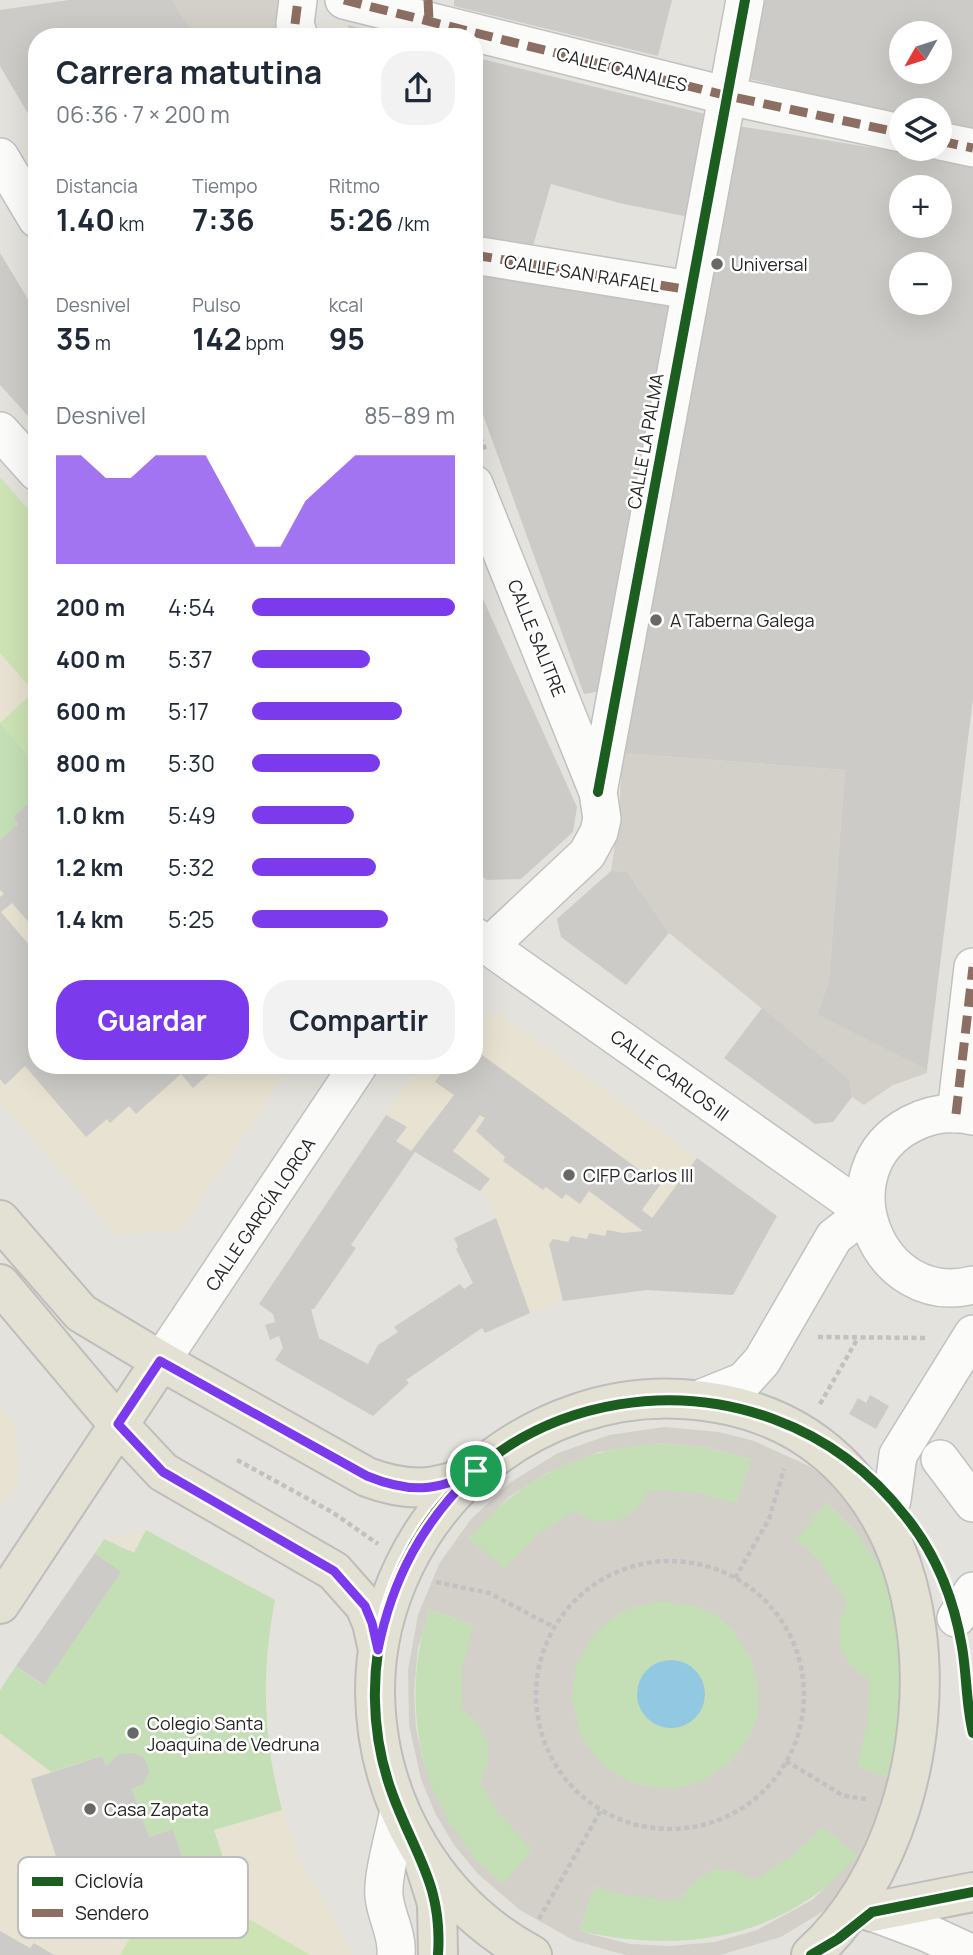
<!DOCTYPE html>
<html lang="es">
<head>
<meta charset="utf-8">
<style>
	body { margin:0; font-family:Manrope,sans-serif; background:#f2f2f3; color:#1f2937; height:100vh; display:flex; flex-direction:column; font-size:26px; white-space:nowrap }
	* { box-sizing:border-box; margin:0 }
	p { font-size:23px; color:#747a83 }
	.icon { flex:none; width:38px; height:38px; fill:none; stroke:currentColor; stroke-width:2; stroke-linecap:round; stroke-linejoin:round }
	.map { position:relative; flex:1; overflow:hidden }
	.side { position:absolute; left:28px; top:28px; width:455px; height:1046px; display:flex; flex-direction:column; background:#fff; border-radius:28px; box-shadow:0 7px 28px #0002 }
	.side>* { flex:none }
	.needle { width:46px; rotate:231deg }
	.controls { position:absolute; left:889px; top:21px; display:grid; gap:14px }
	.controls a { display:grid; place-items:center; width:63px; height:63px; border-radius:50%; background:#fff; box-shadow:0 7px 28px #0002; font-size:35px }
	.pin { position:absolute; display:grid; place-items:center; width:60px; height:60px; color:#fff; margin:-30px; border:4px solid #fff; border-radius:50%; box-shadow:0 2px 7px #0007 }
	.round { display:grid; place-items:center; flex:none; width:74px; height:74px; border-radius:28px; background:#f2f2f3 }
	.head { display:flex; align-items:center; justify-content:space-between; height:119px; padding:0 28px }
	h1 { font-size:32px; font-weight:700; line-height:52px }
	.metrics { display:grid; grid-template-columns:repeat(3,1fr); gap:10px; height:119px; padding:7px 28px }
	.metrics div { display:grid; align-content:center }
	.metrics b { font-size:30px; font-weight:700 }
	.metrics small { font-size:19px; font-weight:400 }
	.metrics p { font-size:19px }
	.chart { height:196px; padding:14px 28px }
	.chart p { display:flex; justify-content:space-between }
	.chart svg { width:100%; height:126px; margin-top:7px; fill:#7c3aed; opacity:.7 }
	.button { display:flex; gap:14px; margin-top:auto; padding:14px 28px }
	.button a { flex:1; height:80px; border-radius:28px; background:#7c3aed; color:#fff; font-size:28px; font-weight:700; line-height:80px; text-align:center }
	.button a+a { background:#f2f2f3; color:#1f2937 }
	ul { padding:0 28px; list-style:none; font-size:23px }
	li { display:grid; grid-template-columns:112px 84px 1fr; align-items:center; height:52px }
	li i { height:18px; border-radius:9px; background:#7c3aed }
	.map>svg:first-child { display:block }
	.education { fill:#e7e2d1 }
	.green { fill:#c4dfb6 }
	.pitch { fill:#cde3b4 }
	.plaza { fill:#d3d0ca; fill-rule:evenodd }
	.water { fill:#93c8e2 }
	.building { fill:#cdcbc7; fill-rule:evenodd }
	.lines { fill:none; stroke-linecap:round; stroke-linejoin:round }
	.minor-casing { stroke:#c2c1c1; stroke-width:40 }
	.major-casing { stroke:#bebdbb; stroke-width:42 }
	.path { stroke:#c2c1c1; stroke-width:4.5; stroke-dasharray:5 3.5; stroke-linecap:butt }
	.minor { stroke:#fbfbfa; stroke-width:37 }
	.major { stroke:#e3e1d3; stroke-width:38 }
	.quiet { stroke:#8d6e63; stroke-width:9; stroke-dasharray:18 9; stroke-linecap:butt }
	.cycleway-casing { stroke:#fff; stroke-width:15 }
	.cycleway { stroke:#1b5e20; stroke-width:10 }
	.route-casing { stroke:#fff; stroke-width:14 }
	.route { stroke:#7c3aed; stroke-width:9 }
	.poi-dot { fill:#686866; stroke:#fff; stroke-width:2.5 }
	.labels { text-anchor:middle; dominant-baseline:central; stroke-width:5; stroke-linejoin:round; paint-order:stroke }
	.street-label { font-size:18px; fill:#262626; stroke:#fff }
	.poi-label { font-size:18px; fill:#262626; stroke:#fff; text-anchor:start }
	.key { fill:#fff; stroke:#bebebe; stroke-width:2 }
	.key-label { font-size:19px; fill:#262626 }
</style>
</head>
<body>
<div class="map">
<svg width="973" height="1955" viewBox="0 0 973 1955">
	<rect width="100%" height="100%" fill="#e4e2dc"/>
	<path class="education" d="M0,477l37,42v547h254l-111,165 -63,4 -117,-133z
		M500,1014l197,144 -54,73 -20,2 -16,-3 -2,6 -16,-3 -2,6 -16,-3 -3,6 -15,-3 -4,5 14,57 -33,12 -43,-117 -111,-67 44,-63h54v-47z
		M0,1408l16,18 3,55 -19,27z
		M146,1530l129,70 -8,51 -3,37 1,31 8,58 25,78 55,100h-353v-265l104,-151z"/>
	<path class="green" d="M0,723l37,43v42l-6,-6 -18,15 5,7 -18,16z
		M659,1443l46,4 46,12 -15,44 90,-1 28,28 23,30 25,52 -1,171 -44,-16 2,90c-78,81 -171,98 -280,74l16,-45 -93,-1c-82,-65 -104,-180 -73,-276l44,16 -5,-87c54,-61 110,-88 191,-95z
		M146,1530l129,70c-14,72 -12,139 7,210l-68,20 14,43 -6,10 -38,-21 -11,-33 -24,8 -17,-48 18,-18 -6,-14c-17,-6 -25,-3 -38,9l-4,-10 -51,16 -51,-39v-43l16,-24 27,19 77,-113 -25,-19 9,-14 30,14z"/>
	<path class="pitch" d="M0,477l37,42v247l-37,-43 34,-31 -34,-39z
		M169,1872l141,83h-190z"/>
	<path class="plaza" d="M172,0h126l-3,24 -19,5 -8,8h-72z
		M622,753l223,17 -16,210 -12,33 110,57v3l-34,12 -29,20 -12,-8 -2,-17 -181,-147 -42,-61 -16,-1 8,-55z
		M664,1427l55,5 35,9 55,25 37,27 88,156 3,22v46l-8,45 -94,142 -54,33 -61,18h-93l-13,-3 -41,-12 -53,-30 -42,-36 -24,-29 -19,-32 -14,-34 -12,-54 -1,-55 10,-55 21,-51 32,-45 40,-37 47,-29 51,-18zM659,1443l46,4 46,12 -15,44 -38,-10 -38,-3 -12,1 -11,19 -21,11h-24l-17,-10 -36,22 -35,35 -36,-30 42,-42 37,-23 52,-21zM826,1502l28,28 33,46 29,129 -15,78 -44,-17 11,-46 1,-40 -18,-14 -11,-19 -1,-27 8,-17 -28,-43 -22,-21zM659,1601l36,5 19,8 17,14 20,30 8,34 -1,22 -7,20 -21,29 -30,19 -28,7 -22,-2 -20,-5 -25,-15 -19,-22 -7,-13 -7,-35 5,-35 19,-30 28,-22zM429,1609l44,16 -11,47 -1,36 15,12 11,21 1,22 -8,19 19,32 33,36 -29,34 -27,-24 -25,-35 -16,-31 -12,-34 -7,-32 -2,-37 4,-43zM822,1827l36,29 -46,44 -55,30 -42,12 -45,4 -40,-2 -51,-13 16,-45 24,8 50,6 12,-1 12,-16 19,-13 23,1 20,9 39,-26z"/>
	<path class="water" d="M637 1694a34 34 0 1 1 68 0a34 34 0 1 1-68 0Z"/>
	<path class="building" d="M69,0h103l24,37h-159v92l-37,-63v-56z
		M454,0h218l-14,56 -204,-50z
		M755,0h218v133l-33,-8v-15h-39v6l-163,-40zM901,33h39v39h-39z
		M348,25l43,11v1h-39z
		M474,57l235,58 -20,102 -70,-14 -68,-19 -21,72 -56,-10z
		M732,125l241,39v534l-46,372 -110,-56 12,-34 16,-210 -223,-17zM901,187h39v39h-39zM901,264h39v39h-39z
		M0,253l37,61v112l-37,-41z
		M474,264l201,36 -73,391 -18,3 -110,-304z
		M474,579l103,228 -4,25 -52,47 -34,1 -13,-9z
		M31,801l6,7v124l-25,-29 -11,9 36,42v112h181l-25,22 -12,-14 -45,40 -7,-8 -19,17 -3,-4 -21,18 -61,-71 -20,19 -5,-6v-182l4,-3 -4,-4v-50l18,-16 -5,-7z
		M611,871l16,1 42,61 -43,52 -65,-48 -4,-18z
		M762,1008l88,72 2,17 -19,25 -18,2 -91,-66z
		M474,1049l186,136 -18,25 10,8 45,-60 80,58 -44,79 -86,-5 -84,11 -14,-57 4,-5 15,3 3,-6 16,3 2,-6 16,3 2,-6 16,3 20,-2 -54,-40 -9,13 -14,-10 -4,5 -16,-12 -3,3 -40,-29 2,-4 -29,-26 9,-13 -5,-3 -27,36 37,28 -10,12 -65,-39 -64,93 5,3 -42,61h-3l8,29 49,26 10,-19 20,-13 -4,-5 66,-43 4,5 9,-6 -17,-34 2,-2 -4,-9 42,-20 34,95 -45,20 -3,-5 -76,52 3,3 -36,33 -98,-56 8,-12 -4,-12 -9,4 -5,-15 10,-3 -2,-8 -14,-10 127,-189 21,12 -11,14 15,10 43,-56 -19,-13 11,-16 8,6 5,-6h15z
		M870,1395l19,11 -13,23 -27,-15 9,-16 8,5z
		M95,1553l26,19 -77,113 -28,-19z
		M133,1753l11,4 6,14 -7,13 -11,5 17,48 24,-8 11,33 -114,38 -39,-121 71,-23 4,10 13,-12z
		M0,1931l30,17 4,-5 20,12h-54z"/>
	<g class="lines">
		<g class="minor-casing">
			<path id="minor" d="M298,0l-3,24 4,13
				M344,0l384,96 173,37
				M940,141l33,7
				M0,157l37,62
				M474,255l216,35
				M0,431l37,41
				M474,484l124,308 4,27 -3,13 -12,22 -98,92
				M598,792l147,-792
				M474,936l392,276
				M956,1114l17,-147
				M973,1116c-21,-5 -43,-2 -62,8 -89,46 -34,186 62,161
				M161,1361l197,-295
				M697,1400l47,-19 18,-20 72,-124 32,-25
				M940,1459l33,44
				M892,1500l6,-45 75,-121
				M956,1618l17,-27
				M872,1912l53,20 48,22
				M396,1955c2,-21 -10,-38 -12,-59 -2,-21 11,-63 15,-86"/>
		</g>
		<g class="major-casing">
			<path id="major" d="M0,1220l81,93 80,48 206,116c37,14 69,15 104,-3
				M0,1284l118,140 45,48 171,99 31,35 7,17 6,27
				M0,1604l161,-243
				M425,1865l12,38 1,52
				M872,1912l101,-20
				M532,1955c-97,-52 -156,-154 -157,-264 0,-87 42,-172 109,-226 55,-45 126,-70 197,-66 292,15 292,411 130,556"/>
		</g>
		<path class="path" d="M474,421l12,31
			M818,1337l110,1
			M820,1404l38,-66
			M237,1460l95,52 46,32
			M536 1695a134 134 0 1 1 268 0a134 134 0 1 1-268 0Z
			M735,1578l34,-59 15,-50
			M436,1582l53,11 65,34
			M786,1761l58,35 22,3
			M539,1919l62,-109"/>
		<use href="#minor" class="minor"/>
		<use href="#major" class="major"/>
		<path class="quiet" d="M344,0l384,96 173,37
			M428,0l1,20
			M295,24l3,-24
			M940,141l33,7
			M474,255l216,35
			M956,1114l17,-147"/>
		<g class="cycleway-casing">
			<path id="cycleway" d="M598,792l147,-792
				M438,1955c5,-72 -25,-102 -47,-165 -21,-59 -21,-125 -3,-184 70,-231 373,-277 518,-89 30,37 48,83 56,130 5,29 4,58 11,86
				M811,1955l27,-16 34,-27 101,-20"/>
		</g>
		<use href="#cycleway" class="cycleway"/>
	</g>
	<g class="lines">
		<g class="route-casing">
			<path id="route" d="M160,1361l207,115c42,17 70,16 109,-5 -53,50 -84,108 -98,179l-6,-27 -7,-17 -31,-35 -171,-99 -45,-48z"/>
		</g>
		<use href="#route" class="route"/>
	</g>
	<g class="poi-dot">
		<circle cx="717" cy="264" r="7"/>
		<circle cx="656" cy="620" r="7"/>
		<circle cx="569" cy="1175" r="7"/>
		<circle cx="133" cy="1733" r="7"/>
		<circle cx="90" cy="1809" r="7"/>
	</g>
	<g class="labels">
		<g class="street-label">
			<text transform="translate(622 69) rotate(14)">CALLE CANALES</text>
			<text transform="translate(582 273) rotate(9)">CALLE SAN RAFAEL</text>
			<text transform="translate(645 441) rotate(-80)">CALLE LA PALMA</text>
			<text transform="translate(537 638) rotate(68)">CALLE SALITRE</text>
			<text transform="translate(670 1075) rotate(36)">CALLE CARLOS III</text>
			<text transform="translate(260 1214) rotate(-56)">CALLE GARCÍA LORCA</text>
		</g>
		<g class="poi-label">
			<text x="731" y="264">Universal</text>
			<text x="670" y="620">A Taberna Galega</text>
			<text x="583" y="1175">CIFP Carlos III</text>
			<text x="147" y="1723">Colegio Santa<tspan x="147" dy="21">Joaquina de Vedruna</tspan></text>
			<text x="104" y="1809">Casa Zapata</text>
		</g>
	</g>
	<rect x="18" y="1857" width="230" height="81" rx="10" class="key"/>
	<rect x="32" y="1877" width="31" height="9" fill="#1b5e20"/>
	<rect x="32" y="1909" width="31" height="8" fill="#8d6e63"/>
	<g class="key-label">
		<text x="75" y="1888">Ciclovía</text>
		<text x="75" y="1920">Sendero</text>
	</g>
</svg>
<div class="controls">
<a><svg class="needle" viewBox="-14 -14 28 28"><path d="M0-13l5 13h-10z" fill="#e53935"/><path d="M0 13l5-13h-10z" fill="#747a83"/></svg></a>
<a><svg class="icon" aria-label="layers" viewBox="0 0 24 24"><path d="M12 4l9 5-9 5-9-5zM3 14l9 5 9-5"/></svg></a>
<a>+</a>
<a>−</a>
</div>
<div class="pin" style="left:476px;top:1471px;background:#1e9e55"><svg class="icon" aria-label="arrive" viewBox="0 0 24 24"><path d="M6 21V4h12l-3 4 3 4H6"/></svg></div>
<section class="side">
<div class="head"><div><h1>Carrera matutina</h1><p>06:36 · 7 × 200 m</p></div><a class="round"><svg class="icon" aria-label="share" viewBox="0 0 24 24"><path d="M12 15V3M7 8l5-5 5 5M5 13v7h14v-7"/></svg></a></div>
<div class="metrics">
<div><p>Distancia</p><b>1.40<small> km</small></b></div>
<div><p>Tiempo</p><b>7:36</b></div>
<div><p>Ritmo</p><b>5:26<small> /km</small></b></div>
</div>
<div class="metrics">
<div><p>Desnivel</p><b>35<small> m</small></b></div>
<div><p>Pulso</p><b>142<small> bpm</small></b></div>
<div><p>kcal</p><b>95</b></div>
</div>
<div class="chart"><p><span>Desnivel</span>85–89 m</p>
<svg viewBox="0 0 160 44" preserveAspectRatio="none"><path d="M0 44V6L10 6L20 14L30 14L40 6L50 6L60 6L70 22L80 38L90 38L100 22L110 14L120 6L130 6L140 6L150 6L160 6V44z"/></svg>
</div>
<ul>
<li><b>200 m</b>4:54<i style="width:100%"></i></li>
<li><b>400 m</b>5:37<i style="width:58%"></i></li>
<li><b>600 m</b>5:17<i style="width:74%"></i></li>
<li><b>800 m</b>5:30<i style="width:63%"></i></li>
<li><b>1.0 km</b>5:49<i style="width:50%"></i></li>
<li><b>1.2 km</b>5:32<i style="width:61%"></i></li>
<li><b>1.4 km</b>5:25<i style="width:67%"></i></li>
</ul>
<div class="button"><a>Guardar</a><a>Compartir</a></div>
</section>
</div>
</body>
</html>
